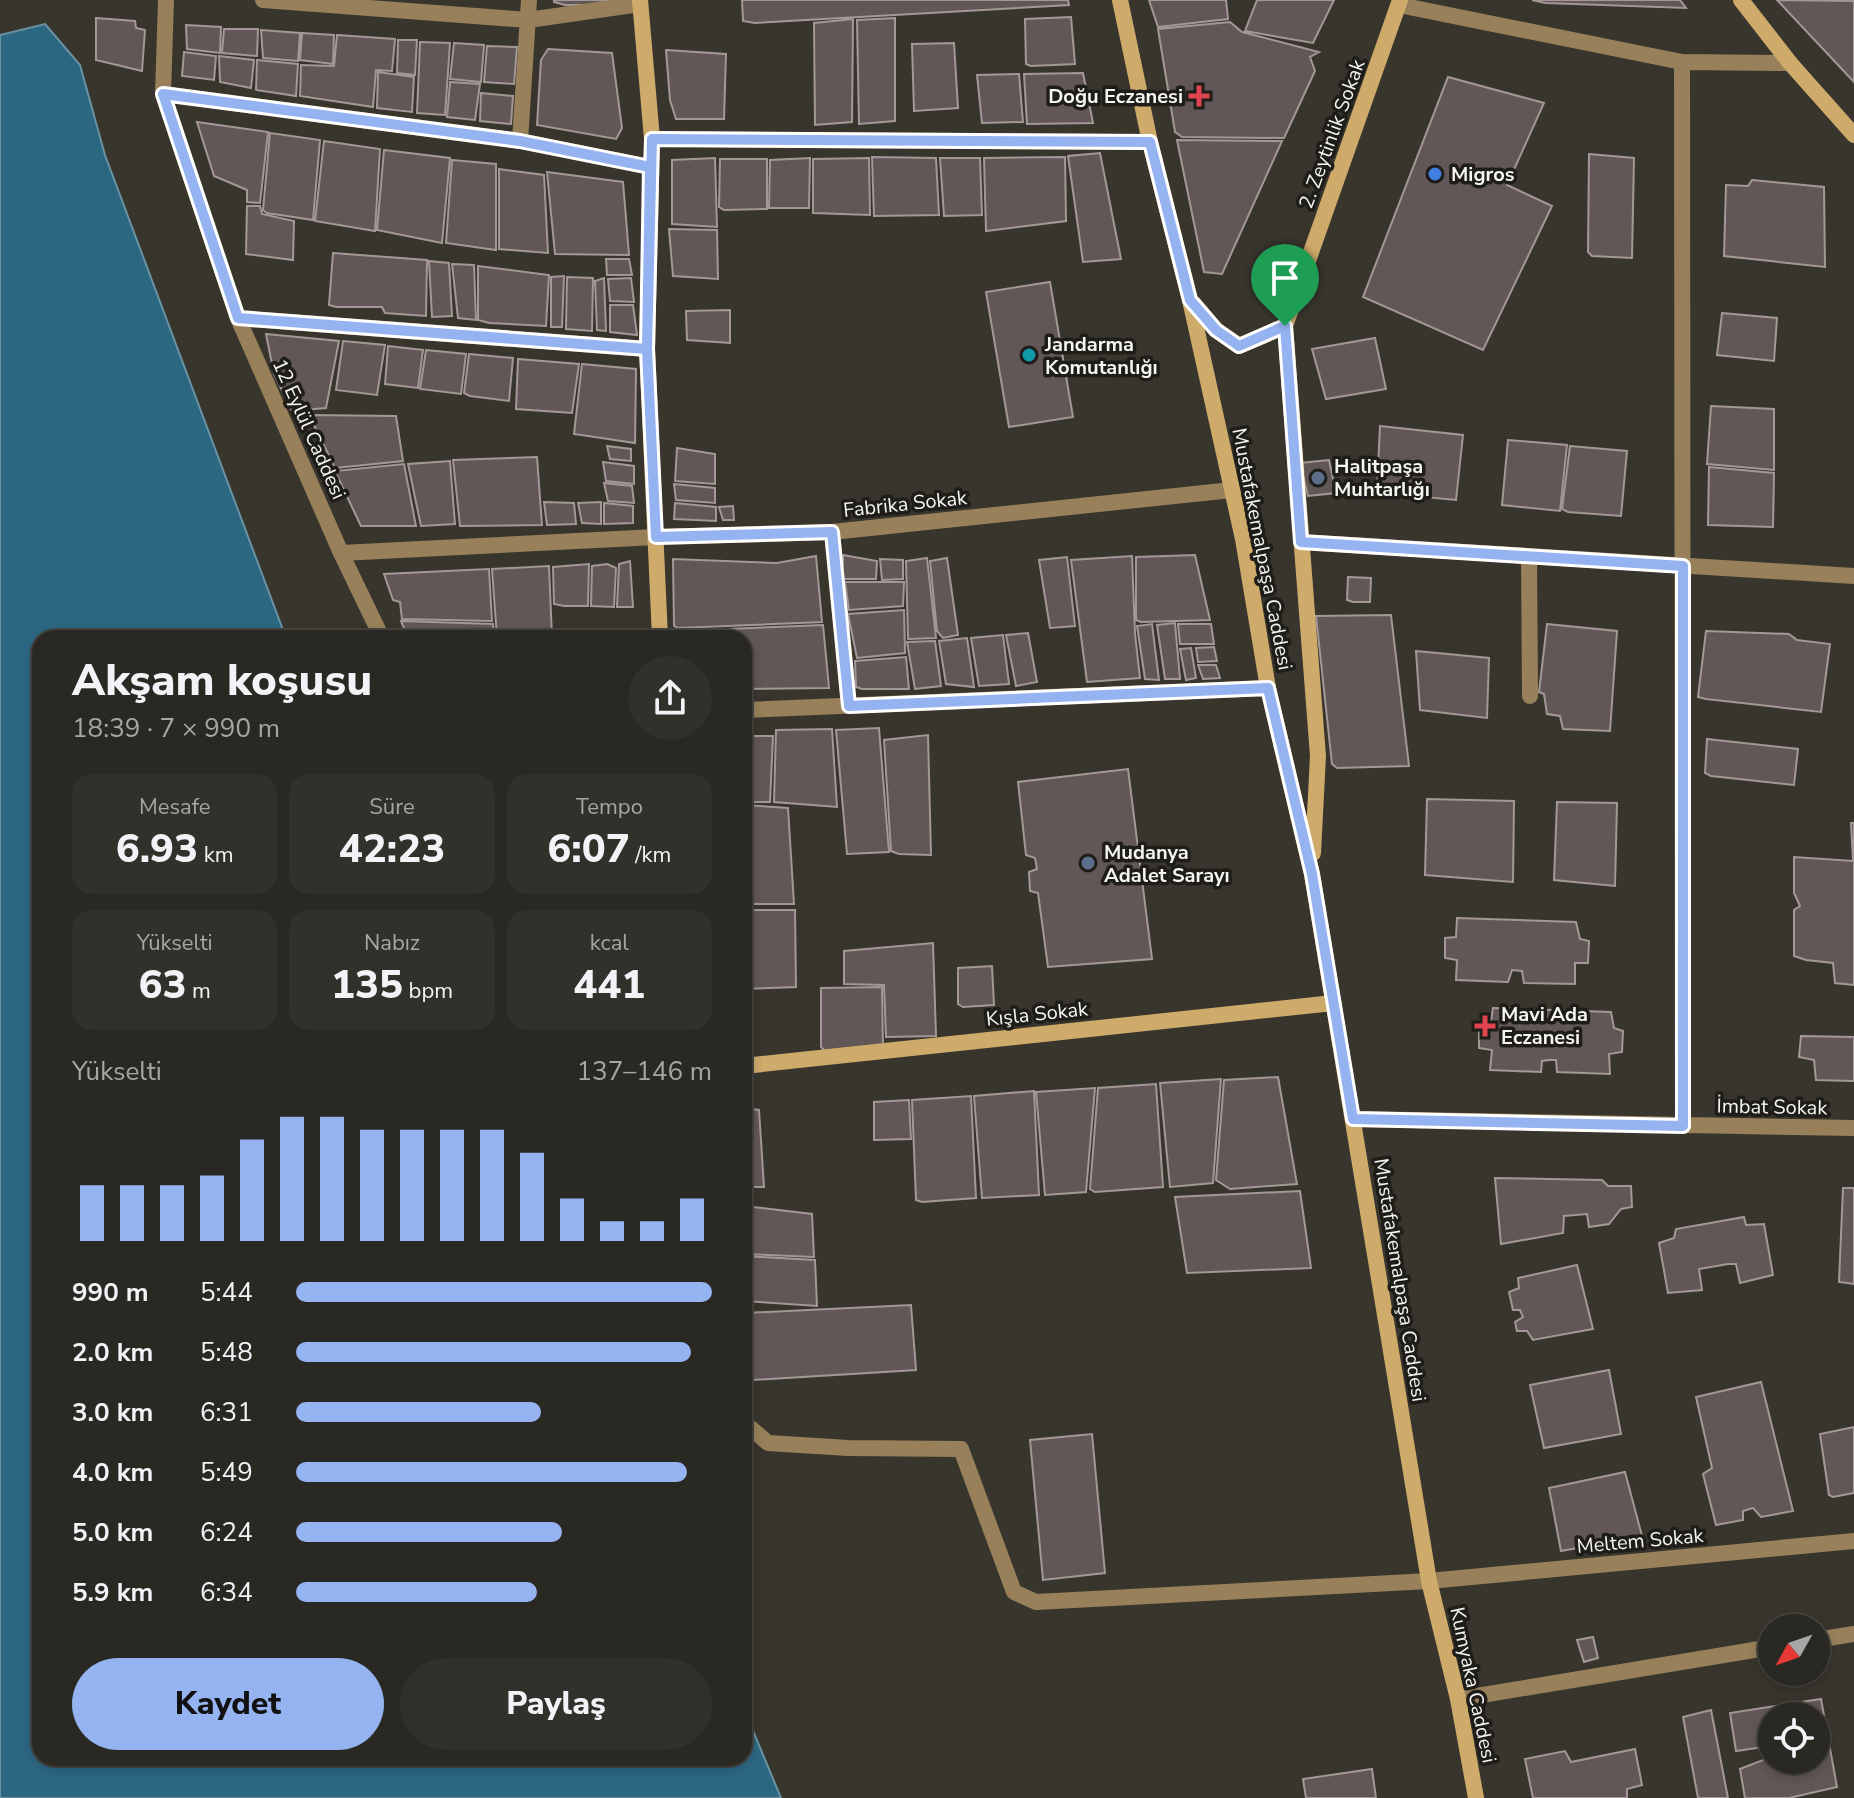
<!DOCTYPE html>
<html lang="tr">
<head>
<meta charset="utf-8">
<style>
	body { margin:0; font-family:"Nunito Sans",sans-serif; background:#32302a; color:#f1f3f6; height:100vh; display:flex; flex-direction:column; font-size:30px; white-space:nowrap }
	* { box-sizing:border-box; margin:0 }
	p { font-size:26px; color:#a5a6a5 }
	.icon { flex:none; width:44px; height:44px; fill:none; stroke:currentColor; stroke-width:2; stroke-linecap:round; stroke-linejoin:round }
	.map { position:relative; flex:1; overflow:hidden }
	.panel { position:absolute; left:32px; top:630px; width:720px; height:1136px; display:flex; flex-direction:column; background:#2a2822; border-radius:24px; box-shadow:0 4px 12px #0003,0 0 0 2px #464440 }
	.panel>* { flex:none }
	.needle { width:52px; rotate:230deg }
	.tools { position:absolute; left:1758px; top:1614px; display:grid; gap:16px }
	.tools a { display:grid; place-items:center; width:72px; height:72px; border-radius:50%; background:#2a2822; box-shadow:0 4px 12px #0003,0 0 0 2px #464440; font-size:40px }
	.pin { position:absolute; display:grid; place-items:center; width:68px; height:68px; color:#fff; margin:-82px -34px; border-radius:50% 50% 50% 0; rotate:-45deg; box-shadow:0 0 8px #0007 }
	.pin .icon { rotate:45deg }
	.round { display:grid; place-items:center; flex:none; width:84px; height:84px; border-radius:42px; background:#32302a }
	.headline { display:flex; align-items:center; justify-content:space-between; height:136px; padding:0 40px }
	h1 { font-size:44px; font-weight:800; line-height:60px }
	.metrics { display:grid; grid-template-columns:repeat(3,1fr); gap:12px; height:136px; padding:8px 40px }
	.metrics div { display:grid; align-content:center; border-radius:20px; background:#32302a; text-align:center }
	.metrics b { font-size:40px; font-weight:800 }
	.metrics small { font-size:22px; font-weight:400 }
	.metrics p { font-size:22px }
	.chart { height:224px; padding:16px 40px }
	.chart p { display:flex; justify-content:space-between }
	.chart svg { width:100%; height:144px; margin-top:8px; stroke:#95b2f1; stroke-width:6 }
	.cta { display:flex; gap:16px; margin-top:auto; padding:16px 40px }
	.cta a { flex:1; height:92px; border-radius:48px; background:#95b2f1; color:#111; font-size:32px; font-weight:800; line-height:92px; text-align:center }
	.cta a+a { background:#32302a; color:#f1f3f6 }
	ul { padding:0 40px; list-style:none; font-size:26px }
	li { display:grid; grid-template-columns:128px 96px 1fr; align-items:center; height:60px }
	li i { height:20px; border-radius:10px; background:#95b2f1 }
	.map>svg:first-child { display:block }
	.water { fill:#2c6782; stroke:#6992a3; stroke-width:2 }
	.building { fill:#615756; stroke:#a39897; stroke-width:2; fill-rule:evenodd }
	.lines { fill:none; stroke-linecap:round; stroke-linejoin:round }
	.lane { stroke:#97805a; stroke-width:16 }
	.street { stroke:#97805a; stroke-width:16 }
	.secondary { stroke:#ceaa6b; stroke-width:16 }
	.route-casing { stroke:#fff; stroke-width:16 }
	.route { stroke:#95b2f1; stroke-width:10 }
	.health-dot { fill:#e0444e; stroke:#1e1d19; stroke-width:3 }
	.shop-dot { fill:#3f7fe0; stroke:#1e1d19; stroke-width:3 }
	.culture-dot { fill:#0f9aa8; stroke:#1e1d19; stroke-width:3 }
	.service-dot { fill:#5c6f8a; stroke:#1e1d19; stroke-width:3 }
	.labels { text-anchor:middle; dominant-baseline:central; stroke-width:7; stroke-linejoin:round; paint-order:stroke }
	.poi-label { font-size:20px; font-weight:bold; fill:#f7f5f0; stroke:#1e1d19; text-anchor:start }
	.street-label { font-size:20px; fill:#f7f5f0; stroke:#1e1d19 }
</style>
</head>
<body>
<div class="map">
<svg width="1854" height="1798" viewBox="0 0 1854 1798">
	<rect width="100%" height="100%" fill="#38352d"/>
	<path class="water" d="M45,24l35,41 25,90 181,483h-246v1120h704v-49l37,89h-781v-1763z"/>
	<path class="building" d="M554,0h58v5h-47l-11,-3z
		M742,0h326l1,5 -314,18 -12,-2z
		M1149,0h77l2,19 -70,8z
		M1257,0h77l-21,43 -68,-12z
		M1532,0h148l6,8 -141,-5z
		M1777,0l77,1v81z
		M1071,17l4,47 -44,2 -5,-2 -1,-45z
		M96,18l39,3 1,7 9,2 -3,41 -46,-11z
		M895,18v103l-36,3 -2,-104z
		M853,19l-1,103 -37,3 -1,-102z
		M1230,22l12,10 77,20 -9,5 5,14 -31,67 -102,-1 -7,-5 -17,-103z
		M186,25l35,2 -1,26 -33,-4z
		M224,29h34l-1,27 -35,-3z
		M261,30l39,3 -2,28 -35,-3z
		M302,33l32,2 -1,29 -33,-4z
		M337,35l58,4 -3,32 -16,-1 -3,37 -73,-11 1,-31 33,1z
		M398,40h19l-2,35 -18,-2z
		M420,42l30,1 -5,72 -28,-2z
		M454,43l30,2 -3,37 -31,-3z
		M954,43l4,65 -44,3 -2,-67z
		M487,46l30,1 -3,37 -30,-2z
		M548,49l64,4 10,75 -6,11 -79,-14 4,-65z
		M666,50l60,4 -2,65h-48l-6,-19z
		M184,52l32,4 -2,24 -32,-4z
		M219,56l35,4 -3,28 -31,-6z
		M257,60l41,4 -2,32 -40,-6z
		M378,72l36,5 -2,35 -35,-4z
		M1083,73l10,50 -66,1 -3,-50z
		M1019,74l4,48 -41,1 -5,-48z
		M1448,77l96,26 -37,82 45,21 -69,144 -120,-53z
		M450,82l30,2 -5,36 -28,-3z
		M481,93l32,3 -2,28 -31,-3z
		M197,122l71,10 -8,71 -13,-1v-12l-33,-14z
		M270,133l50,7 -7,80 -46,-7 -4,-3z
		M1177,140l105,1 -60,133 -18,-2z
		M324,141l56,8 -5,82 -60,-10z
		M384,150l66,8 -8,85 -65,-13z
		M1100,153l21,106 -38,3 -15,-106z
		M1589,154l45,4 -2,100 -40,-2 -4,-4z
		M872,157l64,1 3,57 -65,1z
		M1065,157l1,64 -80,10 -2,-73z
		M715,158l2,69 -45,-3v-64z
		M810,158l-1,50h-40l1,-48z
		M869,158l1,57 -57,-2v-54z
		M940,158h40l2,57 -38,1z
		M720,159h47v50l-43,1 -5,-3z
		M452,160l44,4v86l-50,-7z
		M499,169l45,6 4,78 -49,-4z
		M547,172l76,10 6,73 -74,-1z
		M1752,180l72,7 1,80 -101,-11 2,-71 22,1z
		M247,206h13l2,8 32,7 -1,39 -47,-6z
		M669,229l48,1 1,49 -45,-3z
		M333,253l94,7 -1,56 -41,-3 -3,-6h-46l-7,-2z
		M606,259h23l3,16h-25z
		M429,261l20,2 3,53 -20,1z
		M452,264l22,1 2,55 -18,-2z
		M478,266l71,9 -3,51 -57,-3 -11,-3z
		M564,276l-2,51h-11v-50z
		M567,277l26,1 -1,53 -26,-2z
		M604,278l2,53 -9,-1 -2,-49z
		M631,278l3,24 -24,-1 -2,-22z
		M1050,282l23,135 -64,10 -23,-135z
		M610,305h23l4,30 -27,-3z
		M730,310v33l-43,-3 -1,-29z
		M1722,313l55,5 -3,43 -57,-6z
		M266,334l73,7 -13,67 -34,3 -18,-37z
		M1375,338l11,51 -60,10 -14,-50z
		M343,341l42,4 -8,50 -41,-5z
		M388,346l35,4 -5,38 -33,-4z
		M426,350l40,4 -5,40 -41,-5z
		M469,354l44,4 -4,43 -39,-5 -6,-3z
		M518,359l61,5 -7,49 -56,-4z
		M582,364l54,5 -1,74 -61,-9z
		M1711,406l63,3v61l-67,-6z
		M309,415l87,1 7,45 -68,7z
		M1380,426l83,9 -7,65 -74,-7 -5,-4z
		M1508,440l59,5 -7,66 -58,-6z
		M607,446l24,3v12l-21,-2z
		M1570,446l57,5 -6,65 -53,-4 -6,-3z
		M677,448l38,6v30l-40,-3z
		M537,457l5,68 -82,1 -7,-66z
		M1329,460l7,33 -28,3 -8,-33z
		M450,461l5,63 -34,2 -13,-62z
		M603,462l31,4v18l-28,-3z
		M404,464l12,62h-55l-26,-55z
		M1709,467l65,6 -1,54 -65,-2z
		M604,483l28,3 2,17 -26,-2z
		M674,484l41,4v15l-39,-3z
		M544,502l30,1 2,21 -29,1z
		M601,502v22l-19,-1 -4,-20z
		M604,503l29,3v17l-29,1z
		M675,503l41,4v14l-42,-2z
		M733,506l1,14h-11l-4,-13z
		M843,555l34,6 -1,18h-33z
		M1195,555l15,65 -69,2 -5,-2v-63z
		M816,556l6,66 -144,6 -4,-2 -1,-67 104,4z
		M1132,556l3,78 5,44 -53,4 -16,-122z
		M1067,557l8,69 -25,2 -11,-68z
		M927,558l9,80 -28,1 -2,-78z
		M947,558l11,77 -15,3 -6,-7 -7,-70z
		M880,559l23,1v19l-21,1z
		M630,561l3,46h-16l2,-43z
		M589,564l-1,42h-24l-10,-2 -1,-37z
		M607,564l9,4 -2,39 -23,-1 1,-40z
		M549,566l3,72h-55l-5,-69z
		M489,569l3,52 -90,-2 -2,-17 -7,-2 -9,-26z
		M1348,577l23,1 -1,24h-17l-6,-2z
		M845,582h59l-1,24 -54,4z
		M904,610l1,43 -48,5 -9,-44z
		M1391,615l18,151 -72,2 -5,-4 -16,-148z
		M401,621l92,3 1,14h-86z
		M1175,623l5,56h-15l-8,-54z
		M1152,624l7,56 -14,-1 -8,-53z
		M1178,624h33l3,20h-34z
		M1547,624l70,7 -7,100 -47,-2 -3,-13 -13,-2 -3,-20 -5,-2z
		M823,625l6,63 -85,1v-51h-66v-7z
		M1706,631l83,3 8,6 33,4 -9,68 -115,-13 -8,-2z
		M1028,633l9,49 -21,4 -10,-51z
		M1003,635l6,49 -30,2 -8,-48z
		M967,638l7,49 -28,-3 -7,-43z
		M935,641l6,45 -26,3 -8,-47z
		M1214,647l3,14 -19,1 -2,-14z
		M1191,648l5,30 -10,2 -6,-31z
		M1416,651l73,7 -2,60 -67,-8z
		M906,657l3,32h-47l-6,-2 -1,-26z
		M1198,665h18l4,13 -17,1z
		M879,728l10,124 -42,2 -11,-124z
		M832,729l5,78 -63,-5 2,-72z
		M928,735l3,120 -32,-1 -8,-3 -7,-111z
		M744,736h29l-3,66h-26z
		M1707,739l91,10 -4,36 -83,-9 -6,-3z
		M1128,769l24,190 -104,8 -10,-74 -8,-2 -1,-19 8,-3 -2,-11 -9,-3 -8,-73z
		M1427,799l87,2 -1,81 -88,-7z
		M1557,802l60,1 -2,83 -61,-6z
		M744,805l44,3 6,96h-50z
		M1851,823h3v162l-19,-2 -2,-20 -27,-3 -12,-4v-46l6,-4 -6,-13v-36l59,4z
		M744,910h51l1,77 -52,2z
		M1457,918l119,4 4,17 9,2 -1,22h-13v21l-51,-1 -2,-12 -10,-1 -4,12 -52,-2 1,-20 -12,-2v-20l11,-1z
		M933,943l3,93 -50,1 -2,-52 -40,-1v-33z
		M992,966l2,39 -31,2 -5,-3v-36z
		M882,987l1,61 -58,3 -4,-4v-59z
		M1493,1008l118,4 3,16 9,3 -1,21 -13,2 1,20 -53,-2 -1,-12h-7l-7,1 -1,11 -51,-2 2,-20 -13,-2v-21h11z
		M1801,1036l53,1v44l-38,-1 -2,-20 -15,-3z
		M1278,1077l19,107 -67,5 -14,-9 8,-100z
		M1221,1079l-8,104 -43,4 -10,-104z
		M1156,1084l7,103 -68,5 -5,-3 8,-101z
		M1095,1088l-9,104 -41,3 -9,-103z
		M1034,1091l5,104 -57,3 -8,-102z
		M971,1096l5,102 -54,4 -6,-2 -4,-100z
		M909,1100l2,39 -37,1v-38z
		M744,1108l15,2 5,77h-20z
		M1495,1178l107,2 6,6h23l1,21 -11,2 -12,15 -20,3 -2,-13 -23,2 -1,17 -62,11z
		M1843,1188h11v96l-15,-2z
		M1300,1191l11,77 -124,5 -12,-76z
		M744,1206l68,8 2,43 -70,-3z
		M1744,1217l2,8 18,-1 9,51 -33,8 -4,-19h-8l-29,5 3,21 -34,3 -9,-50 15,-5 2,-9z
		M744,1256l71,4 2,46 -73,-5z
		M1577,1265l16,64 -60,11 -6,-9h-10l-2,-9 8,-5 -3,-7h-7l-4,-18 10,-4 -1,-10z
		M911,1305l5,65 -164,10 -4,-5 -4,-62z
		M1609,1370l12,64 -77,14 -14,-63z
		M1761,1382l32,129 -32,6 -8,-9 -10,3v9l-27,5 -13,-51 9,-6 -16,-71z
		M1854,1427v66l-21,4 -4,-2 -9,-61z
		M1092,1434l13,139 -62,7 -13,-140z
		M1625,1472l17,64 -81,15 -12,-63z
		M1593,1637l5,21 -14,4 -7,-22z
		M1821,1699l16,88 -48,11h-44l-5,-29 26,-10 -3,-12 -27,4 -6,-38zM1772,1716h44v44h-44z
		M1711,1710l17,88h-30l-15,-81z
		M1635,1749l7,36 -15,4v9h-94l-8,-39 40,-8 6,11z
		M1372,1769l4,29h-70l-3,-19z"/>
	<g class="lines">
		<path class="lane" d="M832,532l17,174
			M744,1418l3,7 21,18 80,5 113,1 53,143 22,10 393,-21"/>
		<path class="street" d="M166,0l-3,94 75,224 103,235 41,85
			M263,0l265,20 112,-16
			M1399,5l283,57 108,1
			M1682,62l1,1064
			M163,94l357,47 130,26
			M652,139l498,3
			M520,141l9,-141
			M238,318l409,31
			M1301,542l553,34
			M341,553l315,-16 176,-5 400,-42
			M1529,557l1,139
			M744,710l524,-22
			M1353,1119l501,9
			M1429,1581l425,-40
			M1816,1640l38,-6
			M1458,1699l314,-52"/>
		<path class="secondary" d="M640,0l12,139 -5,210 13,289
			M1120,0l30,142 40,158 53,239 25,149 44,186 117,707 29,118 18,99
			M1741,0l49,63 64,72
			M1194,304l22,26 23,16 46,-20
			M1313,853l5,-97 -33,-430 115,-326
			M744,1066l589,-63"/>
	</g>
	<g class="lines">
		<g class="route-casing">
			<path id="route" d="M1285,326l-46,20 -23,-16 -26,-30 -40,-158 -498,-3 -5,210 -409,-31 -75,-224 357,47 130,26 -3,182 9,188 176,-5 17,174 419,-18 44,186 41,245 330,7v-560l-382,-24 -16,-216"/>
		</g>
		<use href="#route" class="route"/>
	</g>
	<g class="health-dot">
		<path d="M1195 84h8v8h8v8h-8v8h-8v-8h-8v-8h8z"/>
		<path d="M1481 1014h8v8h8v8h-8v8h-8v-8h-8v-8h8z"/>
	</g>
	<circle class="shop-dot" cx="1435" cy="174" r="8"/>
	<circle class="culture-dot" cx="1029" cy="355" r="8"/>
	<g class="service-dot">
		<circle cx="1318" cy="478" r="8"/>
		<circle cx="1088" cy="863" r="8"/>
	</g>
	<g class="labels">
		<g class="poi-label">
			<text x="1183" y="96" text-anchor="end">Doğu Eczanesi</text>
			<text x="1451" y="174">Migros</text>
			<text x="1045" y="344">Jandarma<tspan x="1045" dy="23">Komutanlığı</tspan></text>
			<text x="1334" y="466">Halitpaşa<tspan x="1334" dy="23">Muhtarlığı</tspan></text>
			<text x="1104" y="852">Mudanya<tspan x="1104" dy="23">Adalet Sarayı</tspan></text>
			<text x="1501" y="1014">Mavi Ada<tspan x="1501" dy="23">Eczanesi</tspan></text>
		</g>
		<g class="street-label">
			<text transform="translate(1332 134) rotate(-70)">2. Zeytinlik Sokak</text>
			<text transform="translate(309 429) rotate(66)">12 Eylül Caddesi</text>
			<text transform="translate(905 504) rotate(-6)">Fabrika Sokak</text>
			<text transform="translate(1262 549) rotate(79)">Mustafakemalpaşa Caddesi</text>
			<text transform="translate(1037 1014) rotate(-6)">Kışla Sokak</text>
			<text transform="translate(1772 1107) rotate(1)">İmbat Sokak</text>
			<text transform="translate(1400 1280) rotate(81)">Mustafakemalpaşa Caddesi</text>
			<text transform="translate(1640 1541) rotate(-5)">Meltem Sokak</text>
			<text transform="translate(1473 1685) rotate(78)">Kumyaka Caddesi</text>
		</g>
	</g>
</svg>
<div class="tools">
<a><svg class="needle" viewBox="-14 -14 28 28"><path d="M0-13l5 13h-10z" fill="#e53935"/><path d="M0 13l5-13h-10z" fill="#a5a6a5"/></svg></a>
<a><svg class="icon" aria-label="locate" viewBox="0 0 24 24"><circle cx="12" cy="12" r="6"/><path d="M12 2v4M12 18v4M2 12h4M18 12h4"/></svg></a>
</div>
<div class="pin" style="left:1285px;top:326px;background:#1e9e55"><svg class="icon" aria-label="arrive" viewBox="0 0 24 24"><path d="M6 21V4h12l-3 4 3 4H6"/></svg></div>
<section class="panel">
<div class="headline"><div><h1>Akşam koşusu</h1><p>18:39 · 7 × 990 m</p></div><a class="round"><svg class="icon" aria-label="share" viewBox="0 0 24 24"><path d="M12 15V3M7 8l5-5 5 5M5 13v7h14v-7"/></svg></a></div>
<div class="metrics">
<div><p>Mesafe</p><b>6.93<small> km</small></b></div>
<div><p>Süre</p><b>42:23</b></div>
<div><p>Tempo</p><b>6:07<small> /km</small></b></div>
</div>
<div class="metrics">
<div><p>Yükselti</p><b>63<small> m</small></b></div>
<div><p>Nabız</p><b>135<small> bpm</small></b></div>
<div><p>kcal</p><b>441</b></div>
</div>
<div class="chart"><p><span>Yükselti</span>137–146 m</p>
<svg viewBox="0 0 160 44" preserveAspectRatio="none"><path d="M5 44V27M15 44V27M25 44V27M35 44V24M45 44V13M55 44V6M65 44V6M75 44V10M85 44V10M95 44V10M105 44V10M115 44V17M125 44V31M135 44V38M145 44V38M155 44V31"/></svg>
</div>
<ul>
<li><b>990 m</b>5:44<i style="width:100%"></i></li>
<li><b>2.0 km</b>5:48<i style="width:95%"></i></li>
<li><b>3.0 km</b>6:31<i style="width:59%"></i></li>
<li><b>4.0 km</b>5:49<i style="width:94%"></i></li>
<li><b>5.0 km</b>6:24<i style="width:64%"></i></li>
<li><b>5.9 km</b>6:34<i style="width:58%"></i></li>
</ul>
<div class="cta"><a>Kaydet</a><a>Paylaş</a></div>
</section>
</div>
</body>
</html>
